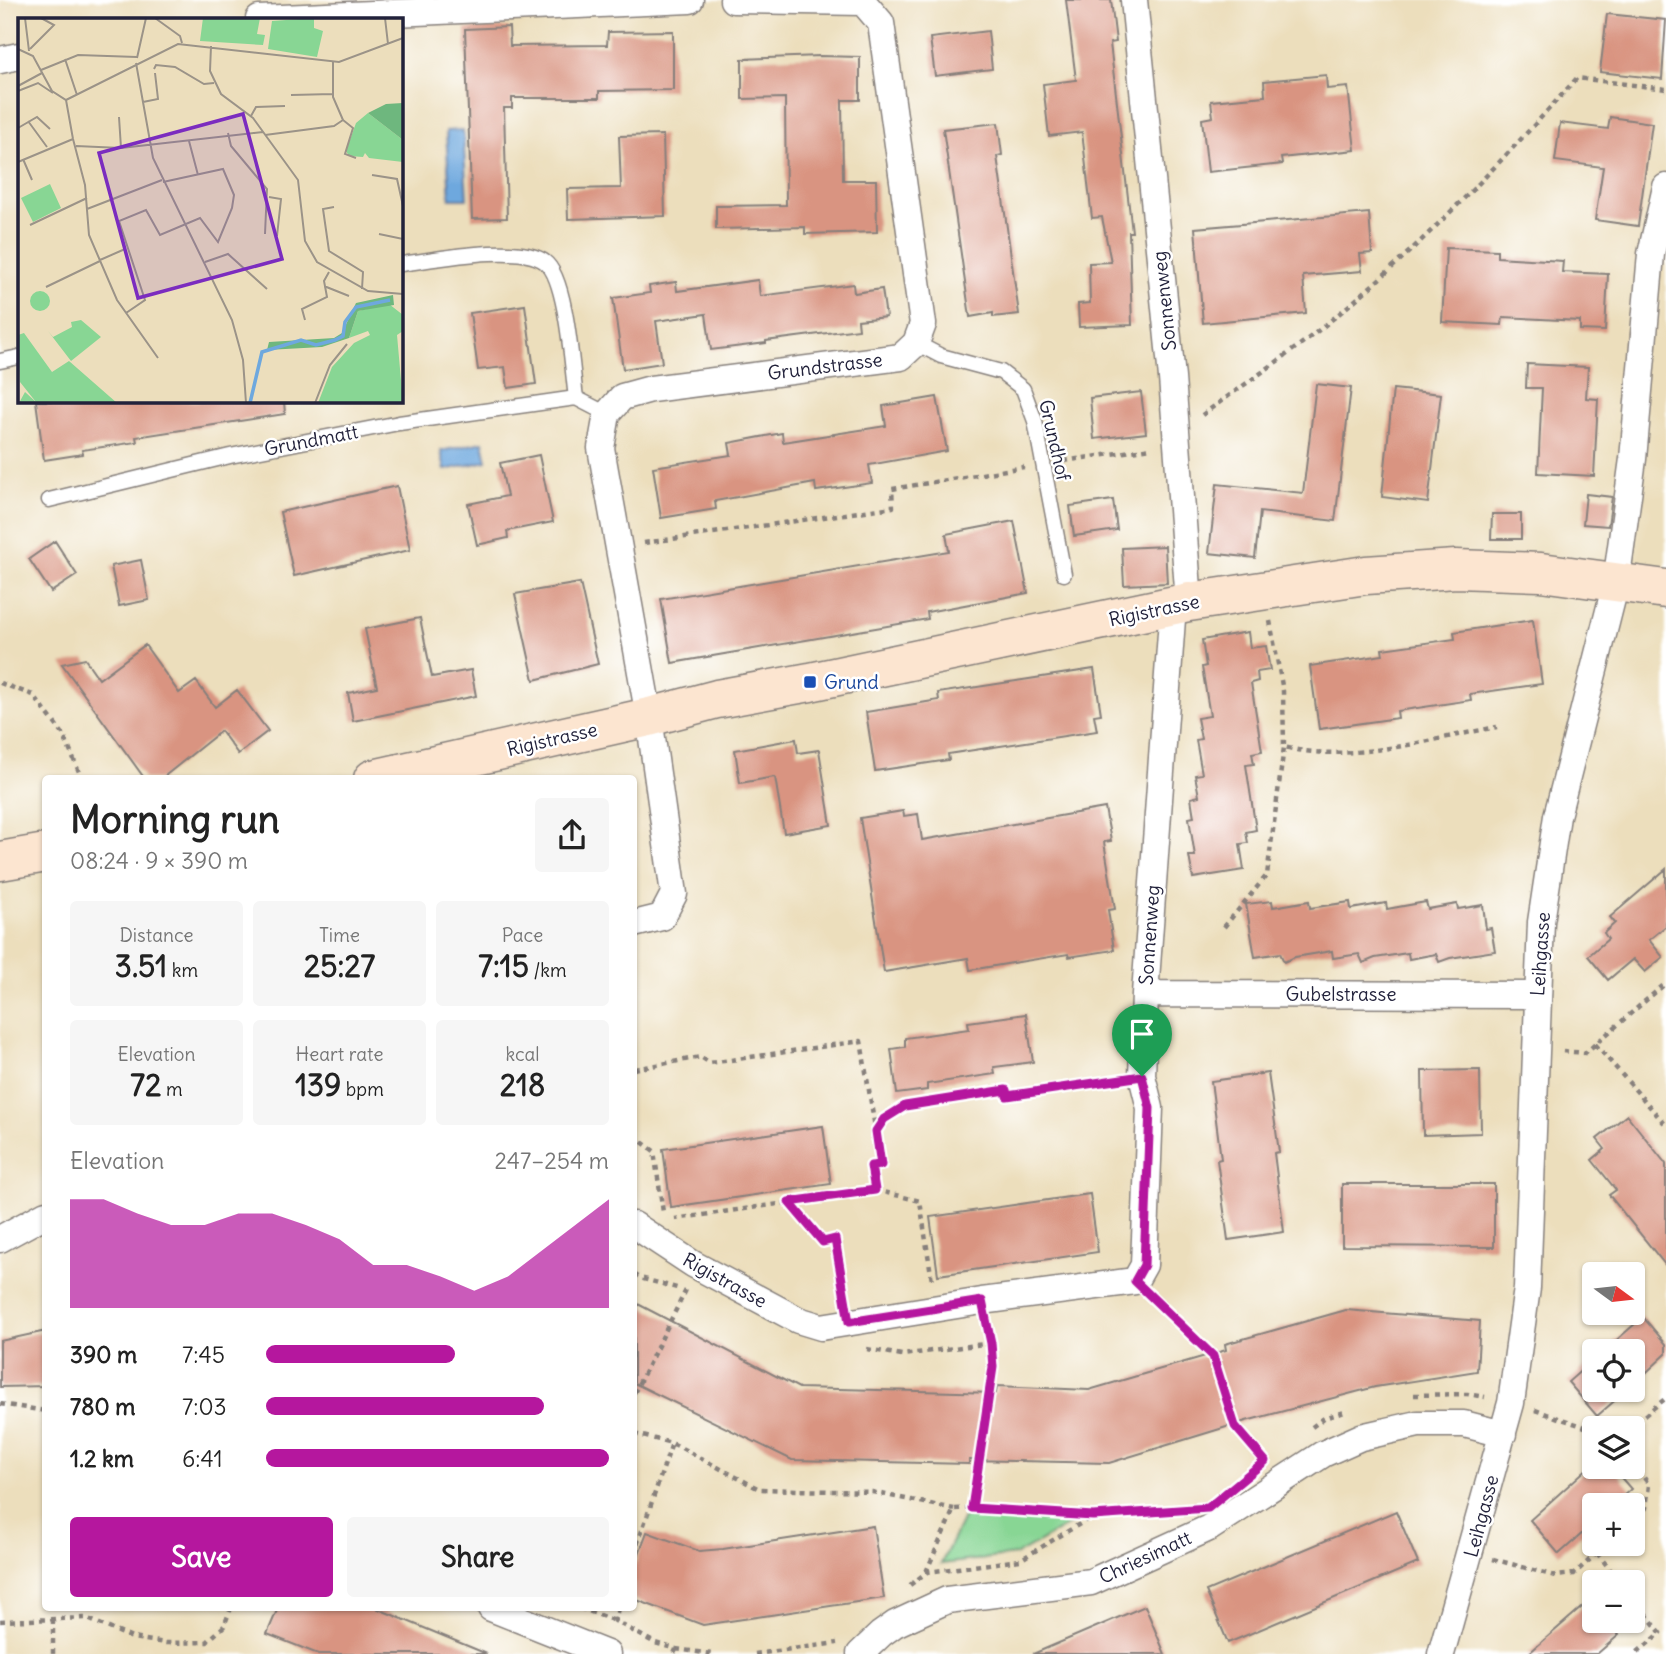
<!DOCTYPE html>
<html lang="en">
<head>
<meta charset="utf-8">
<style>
	body { margin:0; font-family:Delius,sans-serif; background:#f6f6f6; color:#222; height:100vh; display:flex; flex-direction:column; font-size:26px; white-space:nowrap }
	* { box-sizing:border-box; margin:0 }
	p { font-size:23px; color:#767676 }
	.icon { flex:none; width:38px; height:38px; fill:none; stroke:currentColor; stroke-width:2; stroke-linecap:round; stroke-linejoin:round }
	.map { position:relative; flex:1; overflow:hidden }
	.drawer { position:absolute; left:42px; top:775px; width:595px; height:836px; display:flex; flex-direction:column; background:#fff; border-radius:7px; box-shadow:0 2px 5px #0004 }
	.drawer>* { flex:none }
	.needle { width:46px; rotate:105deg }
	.fabs { position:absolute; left:1582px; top:1262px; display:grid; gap:14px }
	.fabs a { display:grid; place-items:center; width:63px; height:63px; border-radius:7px; background:#fff; box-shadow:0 2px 5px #0004; font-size:35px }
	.pin { position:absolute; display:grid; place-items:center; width:60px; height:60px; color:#fff; margin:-72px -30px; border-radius:50% 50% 50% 0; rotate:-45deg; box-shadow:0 0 7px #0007 }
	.pin .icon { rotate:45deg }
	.round { display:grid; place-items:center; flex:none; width:74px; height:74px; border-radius:7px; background:#f6f6f6 }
	.head { display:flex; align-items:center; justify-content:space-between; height:119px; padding:0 28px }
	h1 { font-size:38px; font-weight:700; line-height:52px }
	.stats { display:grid; grid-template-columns:repeat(3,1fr); gap:10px; height:119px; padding:7px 28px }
	.stats div { display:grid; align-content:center; border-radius:7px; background:#f6f6f6; text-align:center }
	.stats b { font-size:30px; font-weight:700 }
	.stats small { font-size:19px; font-weight:400 }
	.stats p { font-size:19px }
	.chart { height:196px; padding:14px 28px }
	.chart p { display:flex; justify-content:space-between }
	.chart svg { width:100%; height:126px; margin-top:7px; fill:#b5179e; opacity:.7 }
	.button { display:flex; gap:14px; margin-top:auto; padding:14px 28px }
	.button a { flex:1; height:80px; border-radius:7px; background:#b5179e; color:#fff; font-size:28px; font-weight:700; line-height:80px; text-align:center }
	.button a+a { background:#f6f6f6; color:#222 }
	ul { padding:0 28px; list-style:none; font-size:23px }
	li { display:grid; grid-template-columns:112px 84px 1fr; align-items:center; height:52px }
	li i { height:18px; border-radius:9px; background:#b5179e }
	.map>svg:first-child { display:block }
	.green { fill:#88d694; stroke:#557c68; stroke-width:2 }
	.water { fill:#6ea8de; stroke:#48658c; stroke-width:2 }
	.building { fill:#d99481 }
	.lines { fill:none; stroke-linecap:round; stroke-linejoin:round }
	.lane-casing { stroke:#87807c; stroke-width:17 }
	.street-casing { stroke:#87807c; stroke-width:29 }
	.secondary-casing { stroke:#87807c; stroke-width:41 }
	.path { stroke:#87807c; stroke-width:4.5; stroke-dasharray:5 5; stroke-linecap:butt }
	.lane { stroke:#fff; stroke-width:14 }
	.street { stroke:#fff; stroke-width:26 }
	.secondary { stroke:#fce5d0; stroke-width:38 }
	.route-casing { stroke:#fff; stroke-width:14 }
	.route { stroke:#b5179e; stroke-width:9 }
	.transit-dot { fill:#1a4fb4; stroke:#fff; stroke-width:2.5 }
	.labels { text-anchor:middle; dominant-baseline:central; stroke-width:5; stroke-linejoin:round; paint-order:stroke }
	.street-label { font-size:19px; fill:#22223b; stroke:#fff }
	.transit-label { font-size:19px; fill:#164399; stroke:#fff; text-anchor:start }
	.inset-river { fill:none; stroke:#6ea8de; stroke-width:3.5 }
	.inset-road { fill:none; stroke:#9b9388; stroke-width:2 }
	.view { fill:#7b2cbf; fill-opacity:0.15; stroke:#7b2cbf; stroke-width:3.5 }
	.inset-edge { fill:none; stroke:#22223b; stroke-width:3.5 }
</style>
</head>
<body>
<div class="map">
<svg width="1666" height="1654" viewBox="0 0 1666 1654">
	<rect width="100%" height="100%" fill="#fff"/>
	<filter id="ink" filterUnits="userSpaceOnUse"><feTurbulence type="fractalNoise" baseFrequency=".0143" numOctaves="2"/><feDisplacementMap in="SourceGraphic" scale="14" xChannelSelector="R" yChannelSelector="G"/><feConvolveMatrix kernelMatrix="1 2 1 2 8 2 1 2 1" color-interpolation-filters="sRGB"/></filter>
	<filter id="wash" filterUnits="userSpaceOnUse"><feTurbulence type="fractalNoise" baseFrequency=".00686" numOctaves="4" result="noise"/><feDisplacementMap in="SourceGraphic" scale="28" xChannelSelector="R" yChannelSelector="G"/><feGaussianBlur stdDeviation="1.57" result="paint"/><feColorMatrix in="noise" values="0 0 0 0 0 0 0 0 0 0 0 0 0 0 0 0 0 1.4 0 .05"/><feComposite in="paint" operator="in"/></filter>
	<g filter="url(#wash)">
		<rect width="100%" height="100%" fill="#ecdebc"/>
		<path class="green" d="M964,1516l112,5 -60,34 -75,9z"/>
		<path class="water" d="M463,130l4,69h-17l-4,-68z
			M483,442l4,19 -42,9 -4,-19z"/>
		<g id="blocks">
			<path class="building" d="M1066,0h45l5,42 -6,1 22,189h-3l3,93 -53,2 -1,-23 12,-1 -1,-40 22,-1 -9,-45 -10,1 -10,-86 -33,4 -6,-52 33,-4z
				M1607,14l59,6 -4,59 -62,-7z
				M509,27l1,19 97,-1 1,-13 65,-1v59l-74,1v7h-87v10h-8l3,110 -35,1 -7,-190z
				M988,31l4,38 -57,7 -5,-38z
				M820,56l40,1v43h-18l1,80h33l1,52 -72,2v-7l-89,2v-23l70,-1 -1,-107 -43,1v-40z
				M1326,75l1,14 21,-2 7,63 -74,8 1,6 -74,8 -6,-53 11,-2 -2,-16 54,-5 -1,-15z
				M1610,117l42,6 -14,103 -43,-6 8,-53 -48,-6 5,-38 48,6z
				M998,123l4,32 -5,1 22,158 -26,3v-4l-23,4 -27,-188z
				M663,135l2,81 -97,3 -1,-30 54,-1 -2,-52z
				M1369,213l3,40 -12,1 2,17 -59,5 3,37 -103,10 -8,-95z
				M1446,248l51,2v7l66,4 -1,11 46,2 -3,57 -25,-1v-9l-77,-4 -1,8 -60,-3z
				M758,280l2,16 93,-12 1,9 28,-4 4,28 -28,3 1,9 -93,12v2l-55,7 -5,-36 -50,7 6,42 -39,6 -10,-71 37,-5 -1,-7 27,-4 1,9z
				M525,305l11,79 -28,4 -3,-21 -27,3 -8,-57z
				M1527,364l61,3 -2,31 12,1 -4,77 -56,-3 4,-85h-16z
				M1316,384l35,4 -16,133 -75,-9 -5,46 -46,-5 8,-69 86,9z
				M1393,389l48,5 -13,109 -46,-6z
				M1141,392l5,41 -52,6 -4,-41z
				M937,397l10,54 -78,14 3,18 -56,8 -1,-8 -100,18 1,8 -55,9 -8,-51 78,-12 -2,-12 53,-10 1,9 103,-16 -3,-20z
				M36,401h248l1,13 -149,23 1,5 -55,8 1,4 -39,6z
				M539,455l14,67 -46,9 1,7 -31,7 -9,-41 39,-8 -7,-33z
				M397,486l13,64 -116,26 -14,-64z
				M1586,494l26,3 -4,29 -25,-2z
				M1113,500l4,30 -43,6 -4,-30z
				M1492,514h29v25h-30z
				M1014,521l14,72 -101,19 1,7 -256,44 -11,-64 288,-48 -3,-17z
				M55,541l22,34 -26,17 -22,-33z
				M1165,546l2,37 -43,2 -2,-37z
				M141,560l8,40 -30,6 -8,-40z
				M580,583l18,81 -64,16 -19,-86z
				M420,618l12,59 39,-7 5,26 -123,25 -5,-28 29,-6 -12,-58z
				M1533,620l9,64 -72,10 1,6 -74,11 1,7 -79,11 -9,-63 73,-11 -1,-6 73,-10 -1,-7z
				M1248,632l2,16 16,-2 4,24 -13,2 1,9 -7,2 11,68 -10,2 2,11 -8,1 10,65 -10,2 2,11 -8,1 4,26 -51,8 -4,-22h6l-6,-38 5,-1 -3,-19 8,-2 -4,-21 7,-1 -6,-34 5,-1 -4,-21 13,-2 -8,-49 4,-1 -4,-26z
				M145,645l34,48 17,-12 19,26 22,-17 31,41 -30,23 -17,-23 -60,48h-16l-83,-115 23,-5 14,20z
				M1094,669l7,45 -7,1 3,16 -149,23 1,6 -74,11 -9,-59 73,-12 -1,-7z
				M796,739l2,14 21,-3 12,75 -47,8 -9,-56 -35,6 -5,-33z
				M1105,808l6,33 -7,1 11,67 -7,1 6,40 -45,7 -1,-3 -98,16 -2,-12 -84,14 -24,-154 43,-7 1,5 14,-2 4,26z
				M1666,869v57l-17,14 14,17 -18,15 -12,-13 -25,21 -20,-24 20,-17 -4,-6 11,-10 -5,-6z
				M1272,901l1,6 36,-6 1,7 40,-6 1,7 35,-6 1,6 39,-7 2,7 29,-5 1,5 25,-4 3,24 5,-1 4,23 -45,7 -11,4 -3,-8 -27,5 -1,-6 -33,5 -12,5 -4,-9 -26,4 -1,-7 -37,6 -11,5 -4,-9 -25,4 -9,-53z
				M1026,1014l7,48 -39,5 1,7 -68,10v6l-30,4 -6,-45 14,-2v-9l64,-9 -1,-7z
				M1480,1070l1,63 -58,2 -1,-64z
				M1268,1073l11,79 -5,1 10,79 -56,8 -11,-80 4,-1 -10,-78z
				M1627,1115l39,49v102l-57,-71 7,-5 -24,-30 13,-11 -8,-10z
				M823,1126l8,58 -160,23 -8,-58z
				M1342,1184h152v63l-152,-1z
				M1090,1194l8,58 -160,23 -8,-58z
				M634,1302l165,86 197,5 1,-7 92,4 137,-40 -1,-6 121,-34 134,11 -3,50 -102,16 -129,34 -137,42 -140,-3v4l-177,-4 -158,-77z
				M1643,1317l23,27v10l-33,31v-34h-29z
				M46,1331v55l-46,1v-46z
				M1594,1359v31h33l-30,26 -29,-34z
				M1590,1466h21l20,23 -18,16h-19v18l-35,31 -29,-34z
				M1396,1511l22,52 -190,80 -22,-52z
				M873,1526l11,72 -181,27 -69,-26v-32l13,-35 52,19 24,-2z
				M1589,1601l5,6v13h12l13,15 -22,19h-69z
				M1145,1606l20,48h-132z
				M278,1608h98l111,46h-169l-51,-20z"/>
		</g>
	</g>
	<g filter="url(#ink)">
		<use href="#blocks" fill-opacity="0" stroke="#87807c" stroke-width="2"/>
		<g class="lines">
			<g class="lane-casing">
				<path id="lane" d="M401,264c32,-4 118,-22 144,-2 22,16 27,108 31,136l31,16
					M916,343l25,13 60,16 22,17 12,32 29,153
					M0,361l19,-4
					M49,500l181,-44 169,-33 177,-25"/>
			</g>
			<g class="street-casing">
				<path id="street" d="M1134,0l38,378 17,224
					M259,19l431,-19
					M0,60l19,-4
					M634,924l28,-7 12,-23 -25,-177 -48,-269 6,-34 15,-17 29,-8 250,-32 15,-14 7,-19 -42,-301 -18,-21 -130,-2
					M1145,994l393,1
					M634,1225l59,39 105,56 23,7 161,-26 153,-20 9,-16 6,-157 -8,-32 3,-82 28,-389
					M0,1239l46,-25
					M491,1608l116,46
					M860,1654l21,-20 14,-10 52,-24 144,-18 118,-54 114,-74 38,-17 57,-13h46l39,10
					M1441,1654l70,-251 16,-115 14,-366 16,-106 59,-233 17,-124 18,-205 15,-67"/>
			</g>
			<g class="secondary-casing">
				<path id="secondary" d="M373,779l276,-62 68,-18 93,-17 379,-80 177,-27 90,-6 85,3 125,17
					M0,861l46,-8"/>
			</g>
			<path class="path" d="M1202,415c37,-27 76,-53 112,-81 96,-76 181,-165 263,-256l89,11
				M1064,461l88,-13
				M644,543l249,-36 -1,-18 132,-22
				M1270,621l13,70 1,56c66,17 147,-8 213,-20
				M0,683l33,12 30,39 19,45
				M1224,927l43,-52 17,-128
				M1595,1044l71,81
				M1563,1051l22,2 81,-70
				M634,1069l67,-12 9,6 151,-22 20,124 -10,1 4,24 -200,29
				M876,1131l8,-12 21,-13 101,-16 2,6 109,-16
				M634,1136l20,15 9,61
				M875,1190l45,11 12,80
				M789,1203l34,39 12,-3 10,60
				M634,1274l6,4 37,10
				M1154,1299l59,56 22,71 30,35
				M867,1349l35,6 89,-12
				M634,1393l52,-103
				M1414,1395l53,-1 18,3
				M0,1404l46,7
				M1535,1410l59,20
				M1312,1427l12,-9 21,-6
				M1629,1428l37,-30
				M634,1434l38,9 87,46 113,3 82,17
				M1633,1461l16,24 -3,23 -13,12
				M972,1508l121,8
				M1597,1553l23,29
				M634,1554l38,-111
				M1493,1559l62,17 19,-2 33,-30
				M926,1572l28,-63 18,-1 21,-141 -6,-41
				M910,1585l17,-13 93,-12 73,-44 87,-6
				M1633,1598l28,35 -26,21
				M580,1608l35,13
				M618,1608l-3,13 40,22 21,6 -2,5
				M0,1621l86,-3 46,20 34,5 41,-1 17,-16 7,-18
				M676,1649l36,5
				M53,1654v-34
				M755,1654l82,-11"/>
			<use href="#lane" class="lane"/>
			<use href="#street" class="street"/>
			<use href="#secondary" class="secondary"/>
		</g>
	</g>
	<g class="lines" filter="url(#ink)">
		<g class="route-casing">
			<path id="route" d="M1142,1076l8,32 -6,157 -9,16 78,75 22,70 30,35 -57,47 -115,8 -121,-8 21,-141 -2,-24 -9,-42 -133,21 -14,-83 -12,3 -34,-40 86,-12 -4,-24 10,-1 -5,-34 8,-12 21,-13 101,-16 1,6z"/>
		</g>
		<use href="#route" class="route"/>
	</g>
	<rect class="transit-dot" x="803" y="675" width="14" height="14" rx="3.5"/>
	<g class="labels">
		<g class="street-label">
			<text transform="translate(1164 301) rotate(-96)">Sonnenweg</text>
			<text transform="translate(825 366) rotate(-7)">Grundstrasse</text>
			<text transform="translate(311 440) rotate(-11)">Grundmatt</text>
			<text transform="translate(1055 440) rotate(77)">Grundhof</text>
			<text transform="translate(1154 610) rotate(-12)">Rigistrasse</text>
			<text transform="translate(552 739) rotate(-13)">Rigistrasse</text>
			<text transform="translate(1149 935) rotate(-86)">Sonnenweg</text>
			<text transform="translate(1540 954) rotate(-86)">Leihgasse</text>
			<text x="1341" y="994">Gubelstrasse</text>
			<text transform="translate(725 1280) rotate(29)">Rigistrasse</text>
			<text transform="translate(1481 1516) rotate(-75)">Leihgasse</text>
			<text transform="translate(1145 1557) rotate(-25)">Chriesimatt</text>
		</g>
		<g class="transit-label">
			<text x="824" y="682">Grund</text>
		</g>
	</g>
	<g transform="translate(18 18)">
		<rect width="385" height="385" fill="#ecdebc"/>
		<path d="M185,0h57l-3,16 8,1 -2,10 -63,-4zM296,0v10l9,3 -6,26 -49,-8 4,-28zM350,95l35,27v22l-34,-4 -4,-5 -2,4 -14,-1 -3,-5 10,-28zM32,166l11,24 -28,14 -12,-24zM12 283a10 10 0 1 1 20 0a10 10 0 1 1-20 0ZM371,286l14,11v16l-6,4 6,68h-85l14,-36 22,-24 16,-8 -2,-4 -19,7 9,-27zM63,302l20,17 -30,24 -23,-30 5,6 19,-10 -1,-5zM6,315l28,39 17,-11 48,42h-98l6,-11 11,10 -16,-20 -2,-47z" fill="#88d694"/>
		<path d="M385,85v37l-35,-27 18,-9zM375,277l1,10 -36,6 -9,27 -27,9 -55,3 2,-8 65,-4 8,-5 14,-30z" fill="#6eb77e"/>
		<path class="inset-river" d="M232,385l12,-51 39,-12 15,5 19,-5 8,-4 2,-14 11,-15 34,-7"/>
		<path class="inset-road" d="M7,0l4,33M137,0l25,18 2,7M367,0l3,26M193,28l-1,25 11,23 32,24 45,62 7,61 12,21 51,29 35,3M0,31l15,7 19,35 14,9 112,-56 161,18 64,-24M12,31l24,-24 -13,-7M119,40l9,-40M47,41l12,36M315,44v35l10,23M118,45l17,95 79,162 11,40 3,43M136,51l2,-4 19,2 29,17 10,-1M23,52l37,-15 59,2M0,68l24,-13M0,73l20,-8 15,10M273,77l42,-1M48,82l7,39M125,84l15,-3 -3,-26M233,98l5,-9 29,-1M101,99l2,31M325,102l10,8 -8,26 11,4M10,103l19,26M0,110l19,-11 13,12M210,115l3,13 36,43 -2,45M247,117l69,-9 9,-6M55,121l12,46 4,50 28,65 41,58M171,123l9,34M58,128l45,2 142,-16M5,141l9,21M0,144l55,-23M354,157l25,4 6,27M251,179l12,2 -4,37M316,189l-11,2 6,42 34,21 -1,17M69,191l75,-29M12,207l57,-27M361,216l24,5M82,242l25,-11M187,244l23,-8 39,35M306,268l25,10M28,269l54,-26M108,295l19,-13 -26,-79 27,-11 14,25 40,-17 18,24 14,-34 2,-13 -11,-26 -60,13M287,302l-3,-11 25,-12 -3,-16 5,-9M297,385l15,-38 17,-21"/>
		<path class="view" d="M225,96l39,145 -144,39 -39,-145z"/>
		<rect width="385" height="385" class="inset-edge"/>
	</g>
</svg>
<div class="fabs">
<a><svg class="needle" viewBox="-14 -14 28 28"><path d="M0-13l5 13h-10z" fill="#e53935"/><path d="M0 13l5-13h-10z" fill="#767676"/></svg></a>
<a><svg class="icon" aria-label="locate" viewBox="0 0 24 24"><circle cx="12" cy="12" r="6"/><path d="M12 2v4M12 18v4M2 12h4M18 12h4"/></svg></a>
<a><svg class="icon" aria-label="layers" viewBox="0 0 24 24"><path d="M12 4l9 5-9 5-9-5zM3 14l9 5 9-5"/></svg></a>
<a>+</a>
<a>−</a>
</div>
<div class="pin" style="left:1142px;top:1076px;background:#1e9e55"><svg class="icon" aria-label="arrive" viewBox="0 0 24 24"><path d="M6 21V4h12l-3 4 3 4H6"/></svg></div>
<section class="drawer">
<div class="head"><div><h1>Morning run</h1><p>08:24 · 9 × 390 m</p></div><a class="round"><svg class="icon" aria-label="share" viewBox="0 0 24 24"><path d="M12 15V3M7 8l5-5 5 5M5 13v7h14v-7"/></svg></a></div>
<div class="stats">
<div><p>Distance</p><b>3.51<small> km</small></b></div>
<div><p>Time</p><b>25:27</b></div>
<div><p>Pace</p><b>7:15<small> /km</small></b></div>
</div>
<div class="stats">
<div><p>Elevation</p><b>72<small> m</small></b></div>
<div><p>Heart rate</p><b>139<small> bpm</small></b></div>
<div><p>kcal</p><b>218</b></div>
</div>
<div class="chart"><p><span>Elevation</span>247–254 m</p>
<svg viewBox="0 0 160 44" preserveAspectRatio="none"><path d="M0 44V6L10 6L20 11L30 15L40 15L50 11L60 11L70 15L80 20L90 29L100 29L110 33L120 38L130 33L140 24L150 15L160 6V44z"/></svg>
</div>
<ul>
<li><b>390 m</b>7:45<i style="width:55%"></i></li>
<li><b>780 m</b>7:03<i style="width:81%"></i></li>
<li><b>1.2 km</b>6:41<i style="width:100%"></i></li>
</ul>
<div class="button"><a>Save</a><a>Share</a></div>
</section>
</div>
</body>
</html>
